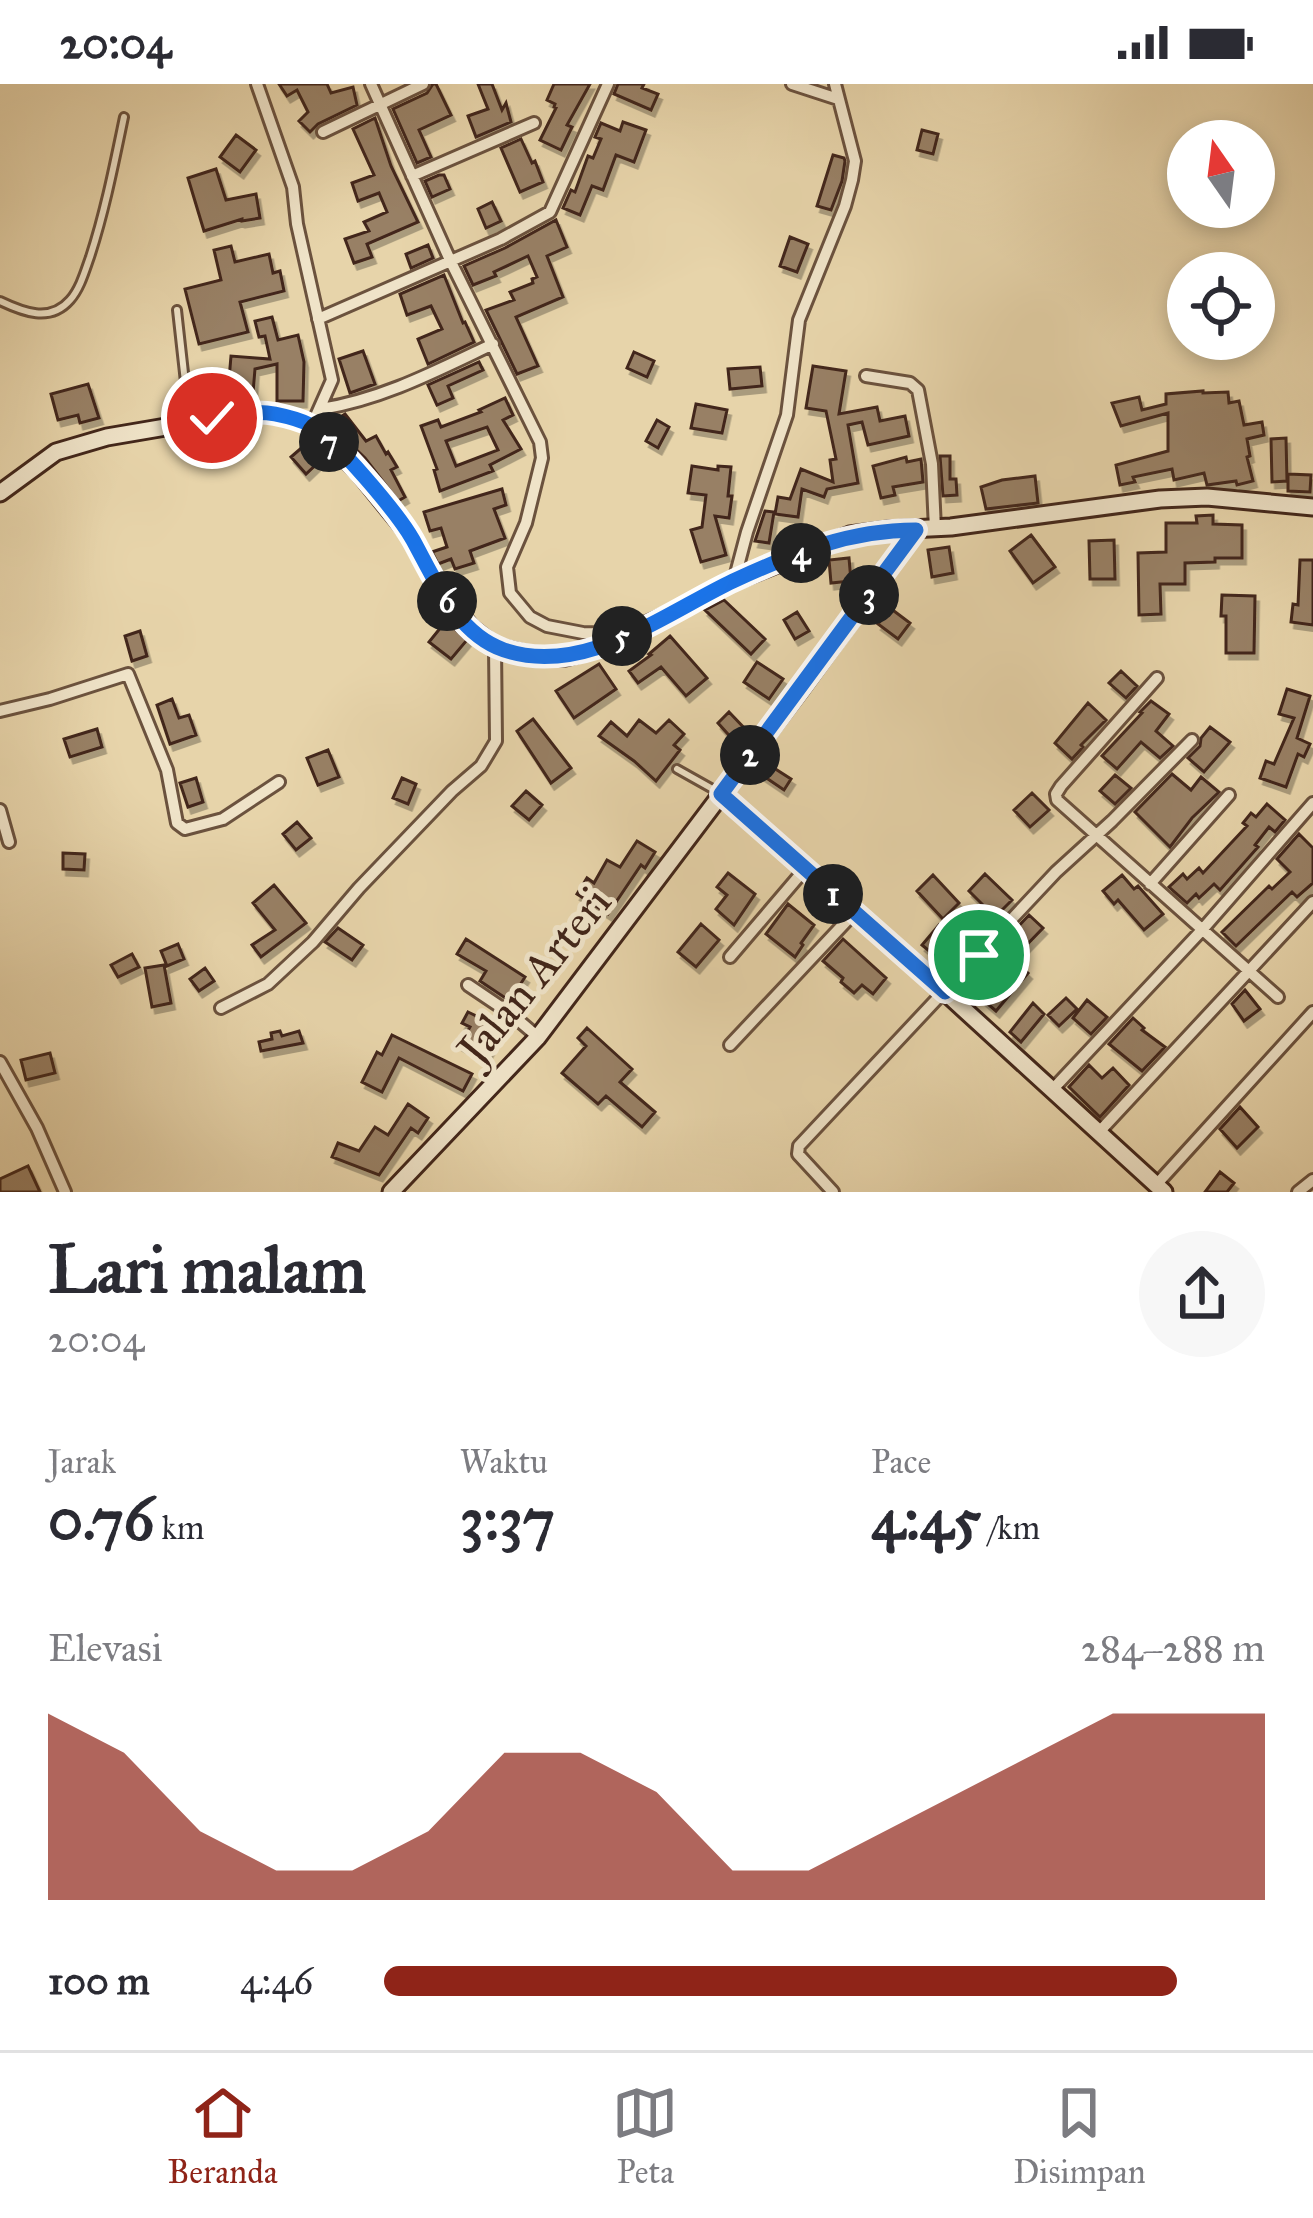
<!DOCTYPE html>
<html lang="id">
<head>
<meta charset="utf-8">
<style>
	body { margin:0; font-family:"IM FELL Great Primer",serif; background:#f7f7f7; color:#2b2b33; height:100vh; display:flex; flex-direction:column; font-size:45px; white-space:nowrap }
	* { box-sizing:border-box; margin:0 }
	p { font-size:39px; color:#7c7c81 }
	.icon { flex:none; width:66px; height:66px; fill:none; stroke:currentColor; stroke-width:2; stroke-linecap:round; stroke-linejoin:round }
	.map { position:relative; height:1108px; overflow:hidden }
	.panel { display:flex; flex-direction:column; background:#fff; flex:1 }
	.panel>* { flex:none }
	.needle { width:78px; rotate:346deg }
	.tools { position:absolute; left:1167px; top:36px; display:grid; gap:24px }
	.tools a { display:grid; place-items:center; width:108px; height:108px; border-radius:50%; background:#fff; box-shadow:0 6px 18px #0003; font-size:60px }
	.pin { position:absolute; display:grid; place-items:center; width:102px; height:102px; color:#fff; margin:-51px; border:6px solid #fff; border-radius:50%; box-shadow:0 3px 12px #0007 }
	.km { position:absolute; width:60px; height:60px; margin:-30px; border-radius:50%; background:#222; color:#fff; font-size:33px; line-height:60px; text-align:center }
	.round { display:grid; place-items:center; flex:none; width:126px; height:126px; border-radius:63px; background:#f7f7f7 }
	.headline { display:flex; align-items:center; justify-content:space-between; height:204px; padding:0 48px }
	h1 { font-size:66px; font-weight:800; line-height:90px }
	.figures { display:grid; grid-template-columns:repeat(3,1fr); gap:18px; height:204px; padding:12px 48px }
	.figures div { display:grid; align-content:center }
	.figures b { font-size:60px; font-weight:800 }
	.figures small { font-size:33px; font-weight:400 }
	.figures p { font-size:33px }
	.chart { height:336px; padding:24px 48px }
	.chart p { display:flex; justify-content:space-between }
	.chart svg { width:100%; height:216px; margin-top:12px; fill:#8f2418; opacity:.7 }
	ul { padding:0 48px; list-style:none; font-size:39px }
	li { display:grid; grid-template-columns:192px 144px 1fr; align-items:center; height:90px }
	li i { height:30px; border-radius:15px; background:#8f2418 }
	.status { display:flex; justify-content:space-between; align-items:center; height:84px; padding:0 60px; background:#fff; direction:ltr }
	.status svg { height:33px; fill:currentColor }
	.tab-bar { display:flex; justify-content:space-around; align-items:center; height:168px; border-top:3px solid #e1e1e2; background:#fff; font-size:33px; color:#7c7c81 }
	.tab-bar a { display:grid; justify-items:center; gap:6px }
	.tab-bar .selected { color:#8f2418 }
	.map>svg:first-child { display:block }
	.building { fill:#988065; stroke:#42261a; stroke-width:3; fill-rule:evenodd; filter:url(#shadow) }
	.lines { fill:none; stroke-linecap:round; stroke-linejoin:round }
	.lane-casing { stroke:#6b523e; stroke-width:12 }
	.street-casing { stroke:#6b523e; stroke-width:16 }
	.secondary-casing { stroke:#42261a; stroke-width:21 }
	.lane { stroke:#efe3c8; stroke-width:6 }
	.street { stroke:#efe3c8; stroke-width:10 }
	.secondary { stroke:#efe3c8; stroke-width:15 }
	.route-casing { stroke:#fff; stroke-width:24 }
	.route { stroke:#1a73e8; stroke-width:15 }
	.labels { text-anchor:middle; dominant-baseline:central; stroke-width:10; stroke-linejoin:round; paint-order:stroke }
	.street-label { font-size:45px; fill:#42261a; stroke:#efe3c8 }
</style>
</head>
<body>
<div class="status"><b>20:04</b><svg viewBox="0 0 49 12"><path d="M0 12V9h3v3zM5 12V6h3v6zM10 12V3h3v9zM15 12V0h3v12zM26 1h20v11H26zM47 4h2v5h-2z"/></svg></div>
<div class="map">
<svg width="1313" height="1108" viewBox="0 0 1313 1108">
	<defs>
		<filter id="shadow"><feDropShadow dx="3.5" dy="6" stdDeviation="0" flood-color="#0004"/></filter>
	</defs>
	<rect width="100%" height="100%" fill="#e7d4aa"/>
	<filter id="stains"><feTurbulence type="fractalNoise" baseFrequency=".00167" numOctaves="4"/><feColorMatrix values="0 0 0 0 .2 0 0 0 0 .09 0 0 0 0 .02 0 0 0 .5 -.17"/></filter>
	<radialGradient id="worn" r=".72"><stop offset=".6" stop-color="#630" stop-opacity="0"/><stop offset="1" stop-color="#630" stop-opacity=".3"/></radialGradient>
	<path class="building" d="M279,0h48l4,9 22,-6 4,18 -39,19 -8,8 -11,-11 9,-9 -11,-22 -10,6z
		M433,0h3l15,31 -32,15 12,27 -14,6 -24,-54 34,-16z
		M478,0h14l10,26 4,-7 5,19 -35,15 -8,-21 20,-7z
		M554,0h36l-23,41 5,2 -11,23 -21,-10 16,-32 -2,-1 1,-3 -8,-4z
		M618,0h26l-2,4 16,6 -7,16 -37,-16z
		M375,34l16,48 27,56 -51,22 5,13 -18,6 -9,-24 24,-8 -5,-9 23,-10 -8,-19 -21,8 -6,-18 22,-8 -21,-46z
		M623,38l23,8 -12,32 -18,-7 -13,35 -11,-4 -12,29 -17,-7 8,-18 4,2 13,-36 5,2 8,-19 -6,-2 6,-14 19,8z
		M922,46l16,4 -5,20 -16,-4z
		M236,51l20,15 -16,22 -20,-15z
		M521,55l11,24 3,-2 8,21 -23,10 -19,-44z
		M833,71l11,3 1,3 -3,20 -11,29 -14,-4z
		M216,85l10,31 30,-6 4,24 -18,3v-2l-38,12 -16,-53z
		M439,91h5l6,14 -18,8 -7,-16z
		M492,118l9,19 -15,7 -8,-19z
		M556,136l11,27 -20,9 16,41 -47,20 22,49 -21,8 -31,-64 28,-10 -4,-8 23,-9 -1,-4 5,-2 -9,-21 -34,16 2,4 -23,9 -9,-19 41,-18z
		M790,153l18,7 -11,28 -17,-6z
		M428,161l5,13 -22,10 -5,-14z
		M231,162l4,16 34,-8 4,19 7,-2 4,20 -44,11 8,30 -49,12 -14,-55 36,-9 -7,-30z
		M444,191l19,48 2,-1 9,20 -46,22 -10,-25 24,-10 -11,-23 -24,9 -7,-21z
		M272,233l6,23 20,-5 6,27 -1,39h-26v-37l-22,5 -2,24 -25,-2 3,-35 39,3 -5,-23 -6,1 -4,-16z
		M363,267l12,33 -25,9 -11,-34z
		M634,268l20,9 -7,16 -20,-9z
		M479,278l4,8 -35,16 5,12 -16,7 -9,-20z
		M813,282l33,5 -7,43 38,-7 3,14 25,-5 4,20 -41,9 -6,-23 -14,3 10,58 -31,6 -3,8 -22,-8 -4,28 -23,-3 3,-17 12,2 11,-30 32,13 -3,-22 6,-1 -10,-48 -20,-3z
		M760,283l2,19 -32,3 -2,-20z
		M88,300l11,34 -19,5 -2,-8 -20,5 -7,-26z
		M1203,307v2l25,-1 1,11 10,-2 5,24 18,-3 2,13 -17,4 3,17 -3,1 6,24 -16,4 -1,-4 -29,4 -3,-12 -30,7 -2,-11 -39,8 2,5 -15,3 -4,-20 52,-14v-38l-47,13 -9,-23 27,-6 3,13 24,-6v-10z
		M505,314l8,17 -10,5 18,29 -31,16 3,6 -53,20 -6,-21 3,-1 -16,-43 17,-6 3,7 40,-15 -2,-2zM487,343l11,23 -42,16 -10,-25z
		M696,320l31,6 -5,23 -31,-5z
		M345,330l21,27 10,-5 10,18 2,-2 9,15 -6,3 14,27 -7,4 -33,-43 -35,-34z
		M657,336l12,7 -11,21 -12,-7z
		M1286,354l1,43 -15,1 -1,-43z
		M307,359l15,16 -16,15 -15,-17z
		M940,372h10v23h6l1,16 -14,1z
		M906,373l1,5 14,-3 2,23 -30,5 2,8 -14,3 -8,-32z
		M692,382l26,4v-4l13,1 -3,29h4l-3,22 -14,-2 11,39 -25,7 -10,-32 11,-3 4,-32 -18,-2z
		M1288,390l23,1 -1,17 -22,-1z
		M1035,392l3,27 -52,6 -5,-22 21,-7z
		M502,405l4,16 -12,4 11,29 -35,13 4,12 -19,6 -4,-10 -13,5 -6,-12 15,-5 -6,-19 -11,3 -6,-19z
		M765,427l9,1 -5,31 -14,-2z
		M1213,431v9l29,1v33h-27v4l-30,1v21h-25l1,30 -22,1 -1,-62 28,-1v-29h31l-1,-7z
		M1031,451l24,32 -22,16 -23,-32z
		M1114,456l1,39h-25l-1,-38z
		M949,463l4,26 -21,4 -4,-27z
		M849,474l2,23 -20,2 -2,-23z
		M1300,476h13v65l-22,-3 2,-18 5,1z
		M1222,511l33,1 -1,57h-28v-37h-5z
		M724,516l41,39 -14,15 -46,-44z
		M890,524l20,15 -12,16 -20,-15z
		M797,528l12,19 -14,8 -11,-19z
		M446,537l21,19 -16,19 -22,-17z
		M140,547l7,25 -15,5 -7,-25z
		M670,552l37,42 -21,18 -25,-29 -23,16 -9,-12 22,-16 -2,-1z
		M757,578l26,17 -14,20 -25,-17z
		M599,580l17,25 -42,29 -18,-27z
		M1121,587l16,15 -11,12 -17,-15z
		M1287,605l23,7 -13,42 13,6 -6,13 -6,-3 -12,33 -26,-9 6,-17 8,3 20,-46 -15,-4z
		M172,615l7,19 10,-3 7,20 -26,9 -13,-39z
		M1151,617l18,13 -13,17 17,15 -13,12 -19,-16 -24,27 -15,-13 40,-43 -2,-1z
		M1088,619l18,17 -25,25 2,2 -11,12 -17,-16z
		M729,628l19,20 -12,11 -18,-20z
		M533,635l38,49 -20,15 -34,-52z
		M639,636l17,13 13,-13 15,14 -10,11 6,5 -24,31 -22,-20 -35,-25 12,-14 16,14z
		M1210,643l20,15 -26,30 -16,-14 12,-12 1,-8z
		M97,645l5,18 -32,10 -6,-18z
		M328,666l11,27 -21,8 -11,-27z
		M763,677l28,18 -7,11 -28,-19z
		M1172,690l19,16 10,-13 18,15 -27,26 -22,29 -35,-35z
		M1115,691l16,13 -16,16 -15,-13z
		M196,694l7,24 -15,5 -8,-24z
		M402,694l14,6 -8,20 -15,-6z
		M526,707l16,14 -13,15 -17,-14z
		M1032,709l17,17 -19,17 -16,-17z
		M1267,720l18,16 -10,12 -6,-5 -14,18 3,2 -38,43 -6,-6 -15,14 -3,-4 -9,9 -18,-16 14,-13 4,5 12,-11 4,5 44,-47 -4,-3 8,-10 5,4z
		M297,738l14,16 -15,12 -13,-16z
		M1299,750l14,14v35l-16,14 -5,-5 -56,54 -14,-14 47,-46 3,3 18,-17 -13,-13z
		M637,757l18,11 -10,16 -4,-3 -33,49 -31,-20 10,-16 7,5 13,-23 13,7z
		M63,769l22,1 -1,16 -21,-1z
		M728,789l27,21 -21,31 -18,-16 11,-14 -10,-8z
		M985,790l27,26 -17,17 -26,-26z
		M933,791l26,28 -16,16 -26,-28z
		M1122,791l12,14 4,-3 25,28 -19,16 -26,-30 -4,4 -11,-13z
		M274,801l32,38 -45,34 -9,-12 23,-15 -22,-27z
		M788,820l26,21 -13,18 2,2 -8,12 -29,-23z
		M1029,831l14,13 -30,31 15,14 -32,38 -15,-13 18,-20 -16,-14z
		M701,840l18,16 -23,27 -18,-15z
		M939,841l16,14 4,-5 14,12 -28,30 -11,-10 5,-7 -17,-14z
		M338,844l25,17 -11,15 -27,-18z
		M466,855l59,38 -15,24 -30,-20 6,-10 -29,-17z
		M843,855l43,39 -13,16 -11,-9 -8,8 -13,-11 2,-4 -20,-17z
		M178,860l6,15 -17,7 -6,-15z
		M132,870l7,13 -21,10 -7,-12z
		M164,881l7,38 -19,4 -7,-39z
		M205,884l9,13 -15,10 -9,-12z
		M1245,906l15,19 -16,12 -12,-17z
		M1066,914l11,11 -18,17 -11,-11z
		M1087,916l20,17 -16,17 -18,-16z
		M1033,919l11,11 -23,28 -11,-10z
		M468,928l23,11 -7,15 9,5 -8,15 -25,-13 10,-18 -8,-4z
		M1133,934l11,10 -2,2 23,17 -23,24 -33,-27z
		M587,944l45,41 -12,13 35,30 -13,15 -36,-31 -8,8 -36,-31 24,-27 -8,-8z
		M280,947l2,5 17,-5 4,12 -42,8 -2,-9 13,-3 -1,-6z
		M392,951l80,39 -9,17 -64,-33 -17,34 -20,-10 15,-30 5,3z
		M50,969l5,20 -29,7 -5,-20z
		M1089,981l13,13 11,-10 16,17 -29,32 -31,-30z
		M408,1020l20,14 -10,15 -7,-5 -32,47 -47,-18 6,-14 21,8 16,-24 13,8z
		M1240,1023l18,20 -21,21 -17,-19z
		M28,1082l12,26h-40v-13z
		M1220,1088l14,11 -7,9h-22z"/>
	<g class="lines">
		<g class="lane-casing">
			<path id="lane" d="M0,217c23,11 50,22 70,-1 10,-11 15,-29 20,-43 15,-46 24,-92 34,-140
				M177,226l12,108
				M677,685l41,23"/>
		</g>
		<g class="street-casing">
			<path id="street" d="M257,0l36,103 4,37 35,156 -20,45
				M371,0l79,176 90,182 2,16 -16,65 -19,44 3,26 20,24 17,9 36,7 40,1
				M792,0l46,15
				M323,48l100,-48
				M412,92l122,-53
				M318,235l183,-80 49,-27 58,-128
				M866,292l44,7 8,7 14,74 3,65
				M321,325c62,-10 115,-38 172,-65
				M734,497l13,-49 40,-117 12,-95 46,-114 7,-26 3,-19 -20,-77
				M1157,594l-96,108 -5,8 1,6 221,197
				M0,627l50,-12 78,-25 39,96 10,53 8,6 38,-10 56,-37
				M0,726l9,32
				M1150,800l79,-89
				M730,873l75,-88
				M468,901l43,29 27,23
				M221,924l47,-24 45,-42 46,-54 93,-97 29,-25 15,-25 -1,-94
				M730,961l124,-132
				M0,978l37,66 28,64
				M1053,1005l149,-159 111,-127
				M1100,1047l213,-229
				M1156,1101l157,-173
				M833,1108l-35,-38 1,-8 257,-274 56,-51 80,-81
				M1298,1108l15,-12"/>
		</g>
		<g class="secondary-casing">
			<path id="secondary" d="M0,409l56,-41 51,-15 141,-24h26l38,12 45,45 52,64 26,49 36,45 24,19 41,10h30l25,-7 88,-40 55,-29 116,-46 38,-5 63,-3 209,-28 47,-2 106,10
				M721,710l224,198 219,200
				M391,1108l147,-155 262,-347 116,-160"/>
		</g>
		<use href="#lane" class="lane"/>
		<use href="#street" class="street"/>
		<use href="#secondary" class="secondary"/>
	</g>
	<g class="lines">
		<g class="route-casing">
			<path id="route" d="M212,334c20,-3 42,-8 63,-4 10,2 26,6 35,11 24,12 89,90 103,115 22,40 44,94 91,110 80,27 160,-36 229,-69 61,-28 115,-51 183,-51l-195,264 224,198 34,-37"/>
		</g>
		<use href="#route" class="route"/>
	</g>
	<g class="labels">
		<g class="street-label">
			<text transform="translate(534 891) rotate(-51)">Jalan Arteri</text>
		</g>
	</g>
	<rect width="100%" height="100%" filter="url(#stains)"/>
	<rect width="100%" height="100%" fill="url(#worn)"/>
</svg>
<div class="tools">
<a><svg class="needle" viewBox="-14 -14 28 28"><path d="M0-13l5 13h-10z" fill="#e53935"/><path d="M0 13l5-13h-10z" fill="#7c7c81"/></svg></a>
<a><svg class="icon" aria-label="locate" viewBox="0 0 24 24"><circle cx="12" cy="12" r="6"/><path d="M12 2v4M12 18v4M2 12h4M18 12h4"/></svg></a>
</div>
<div class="pin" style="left:979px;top:871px;background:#1e9e55"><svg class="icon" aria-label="arrive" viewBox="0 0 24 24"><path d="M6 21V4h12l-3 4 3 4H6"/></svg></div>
<div class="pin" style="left:212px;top:334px;background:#d93025"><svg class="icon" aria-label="check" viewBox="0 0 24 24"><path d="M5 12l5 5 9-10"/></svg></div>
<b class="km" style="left:833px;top:810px">1</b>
<b class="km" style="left:750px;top:671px">2</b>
<b class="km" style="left:869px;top:511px">3</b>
<b class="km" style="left:801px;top:469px">4</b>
<b class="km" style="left:622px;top:552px">5</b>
<b class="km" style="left:447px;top:517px">6</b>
<b class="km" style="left:329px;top:358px">7</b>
</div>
<section class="panel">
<div class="headline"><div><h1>Lari malam</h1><p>20:04</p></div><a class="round"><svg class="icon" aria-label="share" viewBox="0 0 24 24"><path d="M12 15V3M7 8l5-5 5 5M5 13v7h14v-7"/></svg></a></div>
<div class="figures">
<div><p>Jarak</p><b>0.76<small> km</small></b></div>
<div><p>Waktu</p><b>3:37</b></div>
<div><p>Pace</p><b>4:45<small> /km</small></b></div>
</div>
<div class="chart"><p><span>Elevasi</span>284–288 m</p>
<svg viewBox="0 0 160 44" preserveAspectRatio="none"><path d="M0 44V6L10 14L20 30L30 38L40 38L50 30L60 14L70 14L80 22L90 38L100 38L110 30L120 22L130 14L140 6L150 6L160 6V44z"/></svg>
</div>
<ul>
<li><b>100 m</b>4:46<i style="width:90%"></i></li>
</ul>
</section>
<nav class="tab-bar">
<a class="selected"><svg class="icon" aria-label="home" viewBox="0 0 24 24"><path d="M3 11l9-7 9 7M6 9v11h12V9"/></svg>Beranda</a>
<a><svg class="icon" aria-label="map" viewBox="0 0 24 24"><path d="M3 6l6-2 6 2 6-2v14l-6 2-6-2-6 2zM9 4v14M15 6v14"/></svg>Peta</a>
<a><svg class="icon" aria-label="saved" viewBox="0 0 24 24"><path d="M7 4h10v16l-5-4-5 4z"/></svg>Disimpan</a>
</nav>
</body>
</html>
